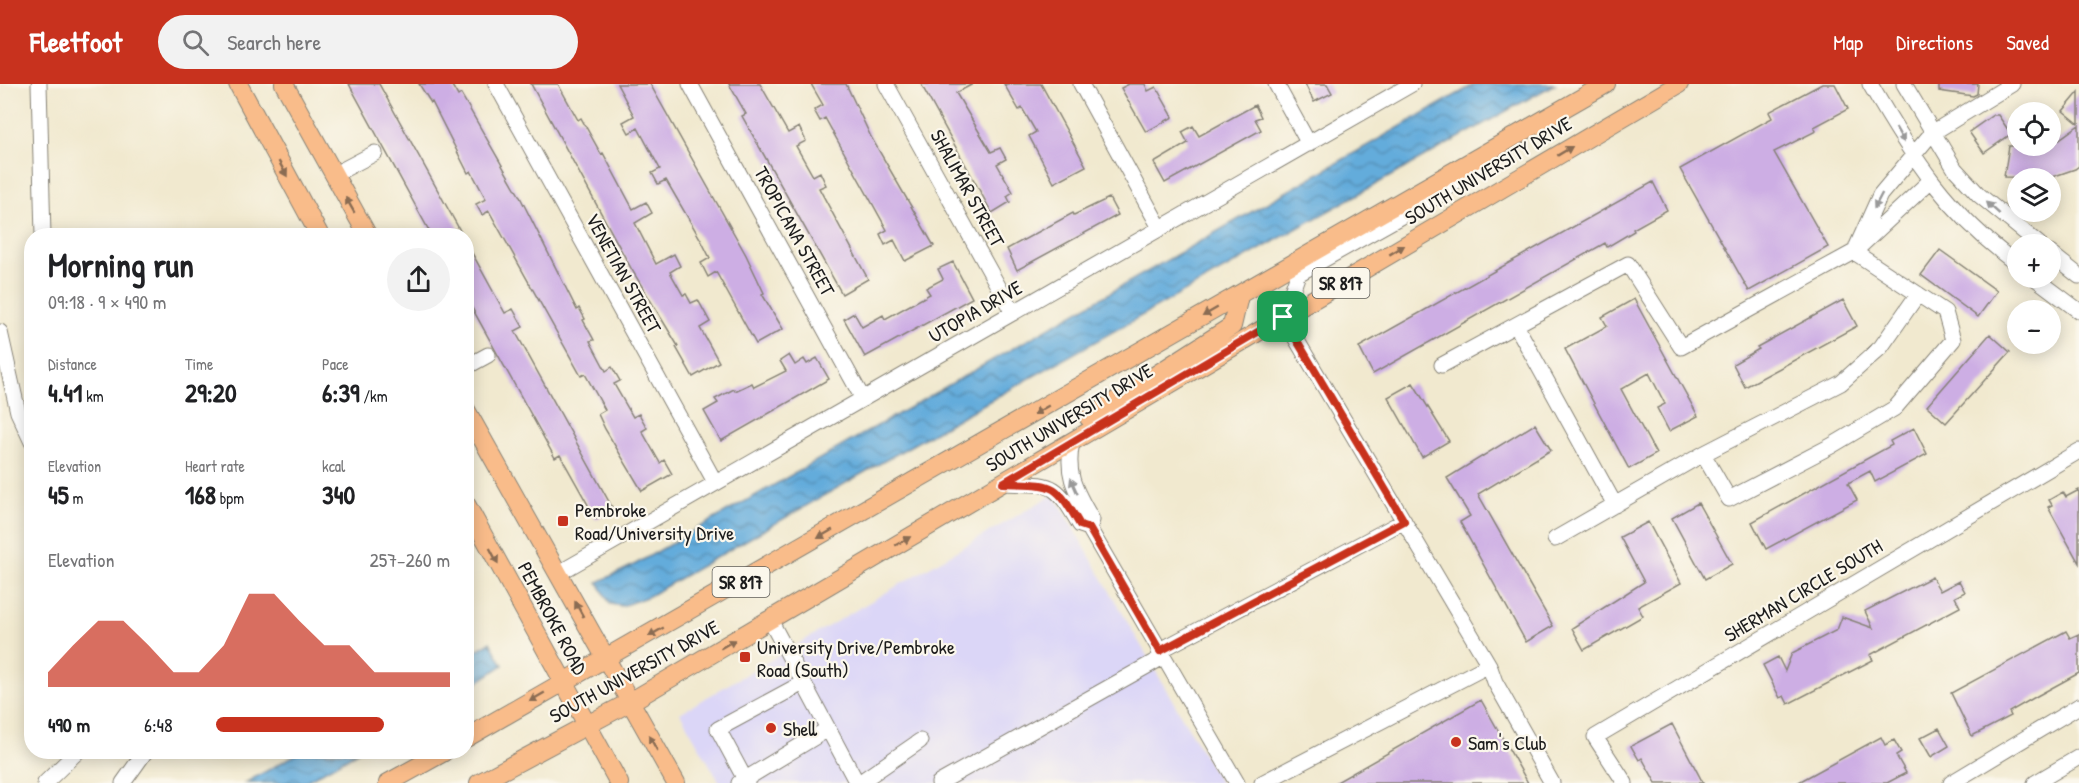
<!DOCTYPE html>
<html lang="en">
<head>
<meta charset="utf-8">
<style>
	body { margin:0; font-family:"Patrick Hand",sans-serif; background:#f2f2f2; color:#202124; height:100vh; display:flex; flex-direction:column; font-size:22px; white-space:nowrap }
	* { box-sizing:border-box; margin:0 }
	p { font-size:20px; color:#757577 }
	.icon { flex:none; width:33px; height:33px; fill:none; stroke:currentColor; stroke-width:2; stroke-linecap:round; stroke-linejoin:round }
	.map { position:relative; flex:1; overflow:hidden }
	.panel { position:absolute; left:24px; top:144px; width:450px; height:531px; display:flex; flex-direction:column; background:#fff; border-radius:24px; box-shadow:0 3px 15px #0003 }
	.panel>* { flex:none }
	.fabs { position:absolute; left:2007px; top:18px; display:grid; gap:12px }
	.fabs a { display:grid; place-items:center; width:54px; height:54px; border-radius:50%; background:#fff; box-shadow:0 3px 15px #0003; font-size:30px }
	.pin { position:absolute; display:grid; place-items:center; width:51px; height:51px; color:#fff; margin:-26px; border-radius:12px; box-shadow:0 3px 9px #0006 }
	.round { display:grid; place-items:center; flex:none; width:63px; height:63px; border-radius:32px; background:#f2f2f2 }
	.overview { display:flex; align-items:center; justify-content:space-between; height:102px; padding:0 24px }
	h1 { font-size:33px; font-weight:700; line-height:45px }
	.figures { display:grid; grid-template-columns:repeat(3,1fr); gap:9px; height:102px; padding:6px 24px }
	.figures div { display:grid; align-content:center }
	.figures b { font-size:26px; font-weight:700 }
	.figures small { font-size:16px; font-weight:400 }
	.figures p { font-size:16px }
	.chart { height:168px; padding:12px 24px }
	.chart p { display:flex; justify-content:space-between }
	.chart svg { width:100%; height:108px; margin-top:6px; fill:#c8321e; opacity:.7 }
	ul { padding:0 24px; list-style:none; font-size:20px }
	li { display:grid; grid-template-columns:96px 72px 1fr; align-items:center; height:45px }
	li i { height:15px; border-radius:8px; background:#c8321e }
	header { display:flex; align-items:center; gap:36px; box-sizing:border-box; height:84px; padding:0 30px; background:#c8321e; color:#fff }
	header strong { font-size:28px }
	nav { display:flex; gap:33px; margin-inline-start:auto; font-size:21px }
	.search { width:420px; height:54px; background:#f2f2f2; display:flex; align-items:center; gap:15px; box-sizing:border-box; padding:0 21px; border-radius:33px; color:#757577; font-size:22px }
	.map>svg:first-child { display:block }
	.built { fill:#dbd6f7 }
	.water { fill:url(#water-waves); stroke:#40647c; stroke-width:1.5 }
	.building { fill:#cdaee4 }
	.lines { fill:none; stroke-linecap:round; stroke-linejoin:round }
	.minor-casing { stroke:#868276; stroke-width:17 }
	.major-casing { stroke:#868276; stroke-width:20 }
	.minor { stroke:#fff; stroke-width:15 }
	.major { stroke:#f9bc8a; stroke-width:18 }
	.oneway { fill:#999 }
	.oneway2 { fill:#8a6c53 }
	.route-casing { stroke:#fff; stroke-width:12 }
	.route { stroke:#c8321e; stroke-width:8 }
	.poi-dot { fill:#c8321e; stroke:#fbf7ec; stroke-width:2 }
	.labels { text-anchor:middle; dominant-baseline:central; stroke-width:4.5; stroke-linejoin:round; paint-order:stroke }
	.shield { fill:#fbf7ec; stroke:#5f5e5a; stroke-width:1.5 }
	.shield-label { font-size:18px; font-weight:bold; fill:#1c1c1c }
	.street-label { font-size:20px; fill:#1c1c1c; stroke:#fbf7ec }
	.poi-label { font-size:20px; fill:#1c1c1c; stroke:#fbf7ec; text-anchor:start }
</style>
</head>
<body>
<header>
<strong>Fleetfoot</strong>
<div class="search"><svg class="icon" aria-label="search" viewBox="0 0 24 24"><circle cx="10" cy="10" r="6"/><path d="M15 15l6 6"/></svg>Search here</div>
<nav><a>Map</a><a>Directions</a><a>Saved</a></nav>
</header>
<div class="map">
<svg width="2079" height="699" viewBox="0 0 2079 699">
	<defs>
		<pattern id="water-waves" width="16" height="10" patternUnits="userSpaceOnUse" patternTransform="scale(1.5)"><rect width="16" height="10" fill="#64acdb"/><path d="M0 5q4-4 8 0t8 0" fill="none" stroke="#528bb1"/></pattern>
	</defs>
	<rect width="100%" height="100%" fill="#fbf7ec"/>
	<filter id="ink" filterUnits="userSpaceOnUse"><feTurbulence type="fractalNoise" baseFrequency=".0167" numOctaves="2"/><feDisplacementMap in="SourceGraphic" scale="12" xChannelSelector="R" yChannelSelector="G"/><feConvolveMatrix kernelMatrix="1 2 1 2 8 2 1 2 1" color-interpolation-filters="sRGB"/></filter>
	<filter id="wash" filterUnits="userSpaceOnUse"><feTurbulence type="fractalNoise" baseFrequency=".008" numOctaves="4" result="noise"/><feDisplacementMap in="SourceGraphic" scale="24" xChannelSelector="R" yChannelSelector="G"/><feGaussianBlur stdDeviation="1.35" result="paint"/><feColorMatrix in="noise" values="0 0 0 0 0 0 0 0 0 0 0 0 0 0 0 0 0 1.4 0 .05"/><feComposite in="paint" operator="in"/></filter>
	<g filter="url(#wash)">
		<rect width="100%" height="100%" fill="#f1e9cf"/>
		<path class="built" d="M1054,410l166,289h-500l-40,-70z"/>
		<path class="water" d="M1475,0h80l-589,330 -317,182 -27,10 -12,-2 -12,-22 36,-17z
			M490,558l13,23 -36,24v-33z
			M300,668h57l-54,31h-58z"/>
		<g id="blocks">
			<path class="building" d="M349,0h30l84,152h-31z
				M419,0h32l7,12 3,-2 58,101 58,115 2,-2 6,11 -2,1 11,20 -4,1 16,30 6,-4 8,14 -6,3 19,33 6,-3 8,14 -5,3 18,32 4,-3 8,14 -30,17 -37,-62 -7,-15 7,-4 -20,-36 -4,2 -92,-165 -7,4 -6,-11 10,-5 -15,-28 -3,2 -36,-71 -1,1z
				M531,0h27l20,36 3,-2 20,36 2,-1 30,56 13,-7 6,11 -17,10 21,41 18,-10 6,12 -10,6 13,23 3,-1 5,9 7,-3 12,22 -10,6 19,34 -26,15 -17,-30 2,-1 -46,-76z
				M617,0h33l96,171 18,38 -2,1 21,35 -27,15 -40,-72 -8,5 -7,-14 9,-5 -9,-18 -35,-60 -8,4 -6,-11 8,-4 -22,-41 -9,5 -6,-11 11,-6z
				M729,0h31l28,49 11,-6 7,14 -10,5 17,30 7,-4 6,13 -7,3 49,91 -26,15 -100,-178 4,-2z
				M811,0h35l25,53 63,109 -29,15 -11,-21 -9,5 -5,-11 7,-4 -62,-112 -5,3 -6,-11 9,-5z
				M921,0h52l-17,9 35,59 9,-4 6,11 -9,5 16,28 -6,4 3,6 -18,11z
				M1004,0h37l45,82 -32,17 -25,-47 7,-4 -14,-24 -3,2z
				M1129,0h16l3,7 8,-4 17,30 -27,15 -25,-44z
				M1305,0h22l5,9 -18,9z
				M1822,0h13l13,25 -34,18 2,4 -42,21 54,95 -79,44 -69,-122 92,-51 -3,-6z
				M1939,0h39l-1,10 -4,2 -34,-5z
				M2079,8v32l-16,-13z
				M1255,21l6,12 -6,2 6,11 -96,53 -11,-20 34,-20 -6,-11 11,-6 6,10z
				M1993,31h5l13,19 -27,19 -15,-21z
				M2079,41v41l-4,3 -26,9 -45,-1 5,-31h41z
				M1653,98l14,28 -34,19 1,2 -27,16 -2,-4 -232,131 -14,-27z
				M1109,114l9,17 -101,55 -10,-21 66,-36 1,2z
				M466,158l39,71 8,-4 10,18 -8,4 98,178 -17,10 -36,-64 -5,3 -89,-161z
				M1940,166l57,41 -19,26 -57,-42z
				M953,178l19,36 -107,59 -21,-38 10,-6 8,14 21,-12 2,4 45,-25 -4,-6 17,-9 -5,-10z
				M1634,215l64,117 -29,15 -12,-23 8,-4 -16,-31 -28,16 35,65 -27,15 -64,-120 42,-23 -5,-9z
				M1843,216l14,26 -112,61 -12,-23 26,-15 -2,-2z
				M1990,250l20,18 -64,71 -19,-17z
				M789,271l6,10 9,-6 3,5 10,-6 12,21 -108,62 -17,-30 14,-8 -3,-4 19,-10 1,2 17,-8 2,4 32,-16 -6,-10z
				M1413,299l36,58 -27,16 -34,-60z
				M1535,340l16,26 -73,44 75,132 -27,16 -66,-120 10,-6 -23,-38z
				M1914,344l13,26 -52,28 -5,-11 -22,12 9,17 -91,49 -14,-27 140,-77 -2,-4z
				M2079,406v73l-31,-56 4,-2 -3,-5 14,-8 3,5z
				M1698,419l34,61 -27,15 -33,-61z
				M1648,438l33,61 -43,24 5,9 -59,34 -12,-22 72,-46 -24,-45z
				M1932,493l8,14 19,-10 6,11 -10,5 5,10 -90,48 3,5 -85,44 -4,-8 -4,2 -17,-33 15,-8 7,14 7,-18 45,-23 5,-13 31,11 -8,-17z
				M2066,547l4,7 9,-4v39l-42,23 -28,16 2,4 -39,20 -21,-43z
				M1481,616l47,83h-193z
				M1672,640l31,59h-47l-14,-25 -3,2 -8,-14z
				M1939,644l10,18 -18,11 -11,-19z
				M1881,653l4,8 9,-5 7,12 -5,3 10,18 -19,10h-90z"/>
		</g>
	</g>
	<g filter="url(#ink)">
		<use href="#blocks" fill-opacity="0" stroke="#868276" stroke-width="1.5"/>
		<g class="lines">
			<g class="minor-casing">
				<path id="minor" d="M39,0l4,152
					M496,0l219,398
					M690,0l173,315
					M886,0l127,229
					M1081,0l79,144
					M1276,0l33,60
					M1870,0c44,76 76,127 148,181
					M1904,0l51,85 24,26 60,49
					M333,91l42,-22
					M1857,162l23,-51 52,-62 80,-49
					M2050,169l29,23
					M2035,194l44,33
					M1517,243l98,178
					M0,248l18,80 14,30
					M1442,281l186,-101 53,83 173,-95 76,-71
					M466,283l22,-12
					M1072,358c-7,34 4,49 20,78l-3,8 148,255
					M1703,370l138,-71 40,-36 37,-53
					M1003,399c51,2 51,-3 77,42l9,3
					M1555,455l148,-85 26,45 102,-53 64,-38 58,-68 -8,-28 -91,-60
					M559,489l853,-489
					M770,536l87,163
					M1159,567l245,-130
					M1489,581l6,17 57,101
					M45,699l32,-31
					M123,699l22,-31
					M739,699l89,-54
					M747,699l-29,-54 85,-46
					M859,699l61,-42
					M939,699l224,-126
					M1262,699l227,-118 -206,-348 15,-43 139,-78 37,-29
					M1625,699l-30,-46 484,-286
					M1951,699l128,-77
					M2035,699l44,-26"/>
			</g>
			<g class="major-casing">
				<path id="major" d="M238,0l82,152
					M284,0l84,152
					M466,326l210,373
					M1089,334l143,-92 7,-30
					M466,420l153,279
					M466,654l1140,-654
					M388,699l56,-31
					M479,699l151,-81 1049,-618"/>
			</g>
			<use href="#minor" class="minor"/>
			<use href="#major" class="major"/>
		</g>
		<defs><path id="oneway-solid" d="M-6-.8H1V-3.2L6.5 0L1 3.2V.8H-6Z" transform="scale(1.5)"/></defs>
		<g class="oneway">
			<use href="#oneway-solid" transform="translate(1900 51) rotate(60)"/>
			<use href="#oneway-solid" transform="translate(1878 117) rotate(118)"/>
			<use href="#oneway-solid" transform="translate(1993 124) rotate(-138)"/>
			<use href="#oneway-solid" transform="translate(1074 402) rotate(-114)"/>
		</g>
		<g class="oneway2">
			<use href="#oneway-solid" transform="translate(1565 67) rotate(-31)"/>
			<use href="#oneway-solid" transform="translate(283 85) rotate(61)"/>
			<use href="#oneway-solid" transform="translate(350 121) rotate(-120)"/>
			<use href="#oneway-solid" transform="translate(1397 166) rotate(-31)"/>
			<use href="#oneway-solid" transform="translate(1210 228) rotate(150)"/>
			<use href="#oneway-solid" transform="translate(1041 326) rotate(150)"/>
			<use href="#oneway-solid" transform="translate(825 450) rotate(150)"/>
			<use href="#oneway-solid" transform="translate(903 457) rotate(-30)"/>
			<use href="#oneway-solid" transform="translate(494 472) rotate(62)"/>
			<use href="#oneway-solid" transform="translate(579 525) rotate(-119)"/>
			<use href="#oneway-solid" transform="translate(656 548) rotate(150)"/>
			<use href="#oneway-solid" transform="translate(728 560) rotate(-30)"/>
			<use href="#oneway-solid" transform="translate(537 613) rotate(150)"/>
			<use href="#oneway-solid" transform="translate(653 659) rotate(-120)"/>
		</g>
	</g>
	<g class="lines" filter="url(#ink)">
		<g class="route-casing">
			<path id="route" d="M1283,233l121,204 -244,130 -71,-123 -9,-3c-26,-45 -26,-40 -77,-42z"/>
		</g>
		<use href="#route" class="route"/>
	</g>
	<g class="poi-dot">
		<rect x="557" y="431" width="12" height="12" rx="3"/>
		<rect x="739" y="567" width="12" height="12" rx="3"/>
		<circle cx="771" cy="644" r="6"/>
		<circle cx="1456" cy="658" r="6"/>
	</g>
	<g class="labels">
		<g class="shield">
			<rect x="1312.5" y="184" width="57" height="30" rx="4.5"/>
			<rect x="712.5" y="483" width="57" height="30" rx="4.5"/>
		</g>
		<g class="shield-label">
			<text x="1341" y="199">SR 817</text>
			<text x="741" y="498">SR 817</text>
		</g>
		<g class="street-label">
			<text transform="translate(1488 86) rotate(-31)">SOUTH UNIVERSITY DRIVE</text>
			<text transform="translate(968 104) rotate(61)">SHALIMAR STREET</text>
			<text transform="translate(795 147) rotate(61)">TROPICANA STREET</text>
			<text transform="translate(624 189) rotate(61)">VENETIAN STREET</text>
			<text transform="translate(975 227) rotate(-30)">UTOPIA DRIVE</text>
			<text transform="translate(1069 333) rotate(-31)">SOUTH UNIVERSITY DRIVE</text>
			<text transform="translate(1803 506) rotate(-31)">SHERMAN CIRCLE SOUTH</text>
			<text transform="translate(553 534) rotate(62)">PEMBROKE ROAD</text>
			<text transform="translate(634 587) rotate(-29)">SOUTH UNIVERSITY DRIVE</text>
		</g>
		<g class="poi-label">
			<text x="575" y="425">Pembroke<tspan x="575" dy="23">Road/University Drive</tspan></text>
			<text x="757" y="562">University Drive/Pembroke<tspan x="757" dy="23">Road (South)</tspan></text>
			<text x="783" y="644">Shell</text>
			<text x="1468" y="658">Sam's Club</text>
		</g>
	</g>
</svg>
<div class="fabs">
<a><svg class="icon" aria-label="locate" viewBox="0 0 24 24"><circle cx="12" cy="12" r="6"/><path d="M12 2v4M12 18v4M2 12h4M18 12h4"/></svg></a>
<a><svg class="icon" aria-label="layers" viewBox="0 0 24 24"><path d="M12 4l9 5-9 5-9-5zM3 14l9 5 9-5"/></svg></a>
<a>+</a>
<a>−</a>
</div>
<div class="pin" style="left:1283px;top:233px;background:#1e9e55"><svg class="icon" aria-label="arrive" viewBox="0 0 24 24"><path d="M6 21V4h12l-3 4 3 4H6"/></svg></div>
<section class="panel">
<div class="overview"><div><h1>Morning run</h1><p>09:18 · 9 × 490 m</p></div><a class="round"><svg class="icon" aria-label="share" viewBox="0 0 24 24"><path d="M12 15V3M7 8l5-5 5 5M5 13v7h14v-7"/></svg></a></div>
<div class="figures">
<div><p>Distance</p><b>4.41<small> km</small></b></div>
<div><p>Time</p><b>29:20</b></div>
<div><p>Pace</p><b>6:39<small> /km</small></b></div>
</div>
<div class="figures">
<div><p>Elevation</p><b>45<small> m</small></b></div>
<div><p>Heart rate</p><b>168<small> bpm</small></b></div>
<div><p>kcal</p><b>340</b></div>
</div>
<div class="chart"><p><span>Elevation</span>257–260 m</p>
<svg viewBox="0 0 160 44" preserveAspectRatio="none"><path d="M0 44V38L10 27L20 17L30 17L40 27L50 38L60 38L70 27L80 6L90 6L100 17L110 27L120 27L130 38L140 38L150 38L160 38V44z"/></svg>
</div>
<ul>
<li><b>490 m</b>6:48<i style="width:72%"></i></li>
</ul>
</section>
</div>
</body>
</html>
